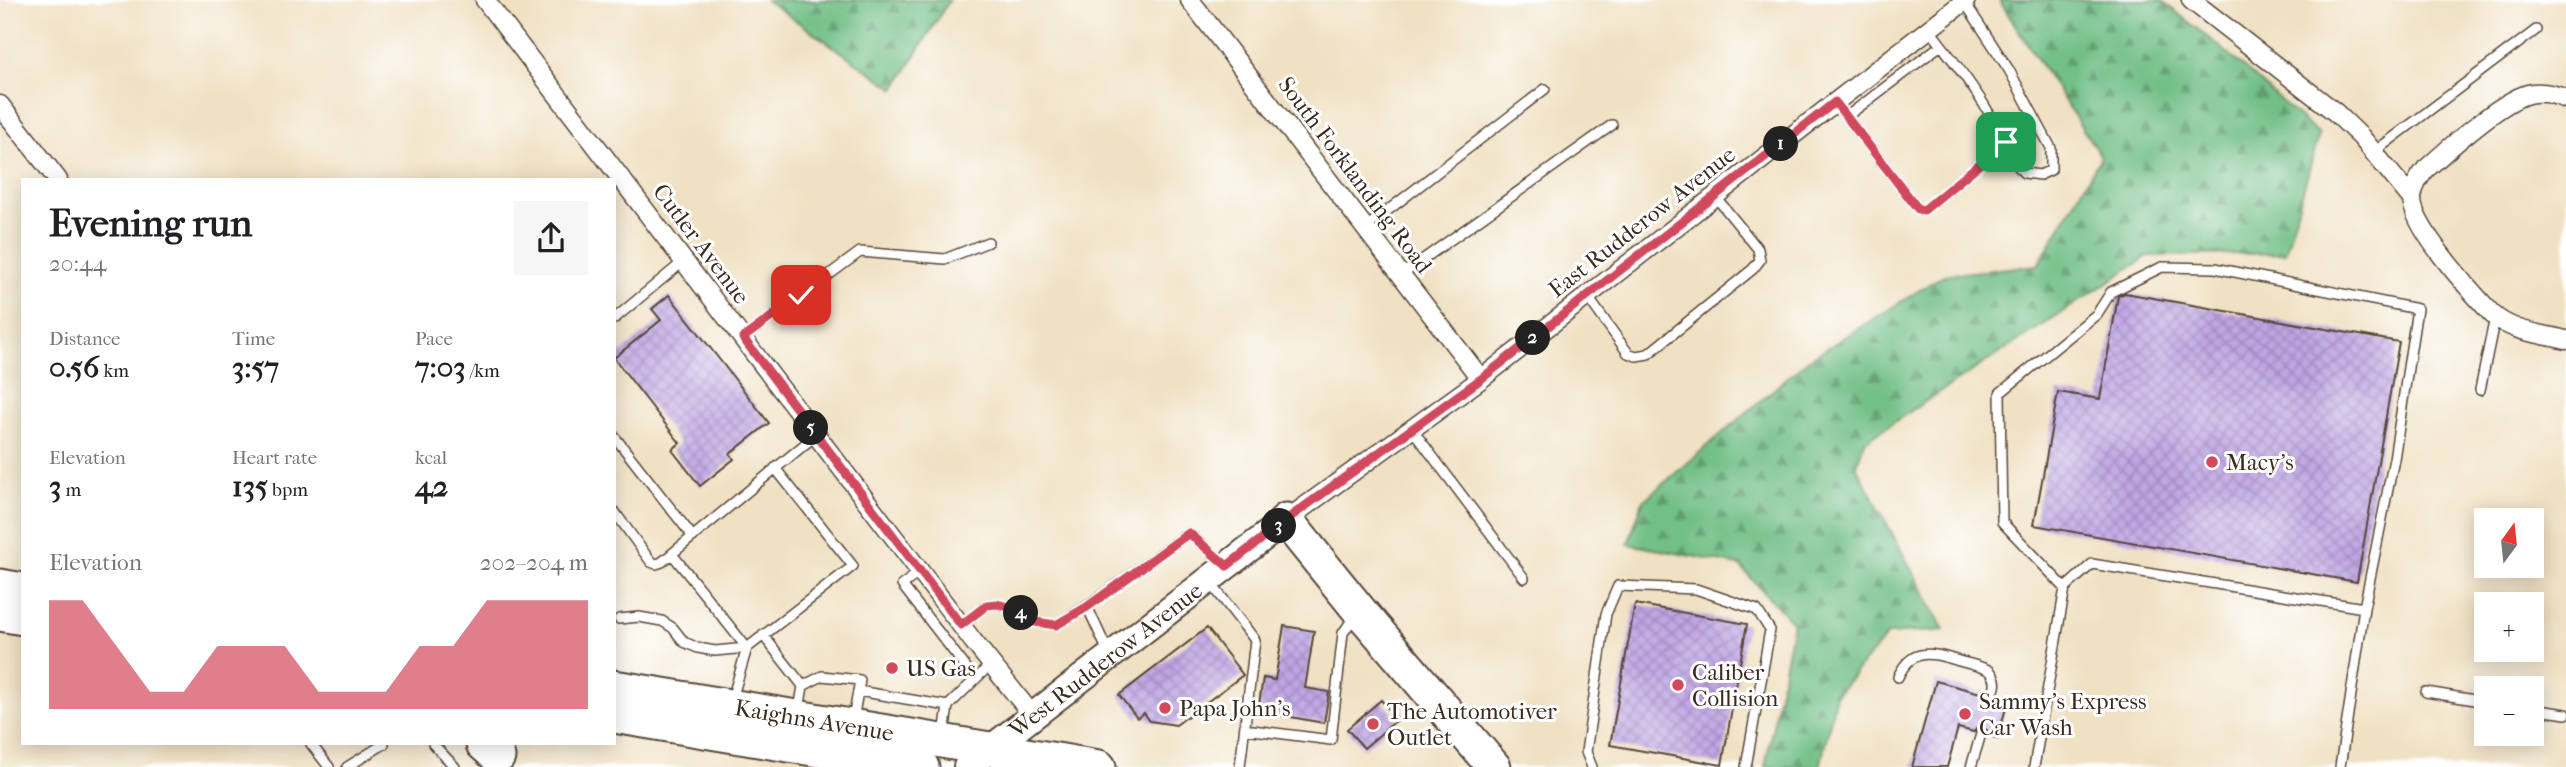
<!DOCTYPE html>
<html lang="en">
<head>
<meta charset="utf-8">
<style>
	body { margin:0; font-family:"IM FELL French Canon",serif; background:#f6f6f6; color:#202124; height:100vh; display:flex; flex-direction:column; font-size:26px; white-space:nowrap }
	* { box-sizing:border-box; margin:0 }
	p { font-size:23px; color:#757577 }
	.icon { flex:none; width:38px; height:38px; fill:none; stroke:currentColor; stroke-width:2; stroke-linecap:round; stroke-linejoin:round }
	.map { position:relative; flex:1; overflow:hidden }
	.panel { position:absolute; left:21px; top:178px; width:595px; height:567px; display:flex; flex-direction:column; background:#fff; border-radius:0px; box-shadow:0 4px 18px #0003 }
	.panel>* { flex:none }
	.needle { width:46px; rotate:15deg }
	.buttons { position:absolute; left:2474px; top:508px; display:grid; gap:14px }
	.buttons a { display:grid; place-items:center; width:70px; height:70px; border-radius:0px; background:#fff; box-shadow:0 4px 18px #0003; font-size:35px }
	.pin { position:absolute; display:grid; place-items:center; width:60px; height:60px; color:#fff; margin:-30px; border-radius:14px; box-shadow:0 4px 10px #0006 }
	.km { position:absolute; width:35px; height:35px; margin:-18px; border-radius:50%; background:#222; color:#fff; font-size:19px; line-height:35px; text-align:center }
	.round { display:grid; place-items:center; flex:none; width:74px; height:74px; border-radius:0px; background:#f6f6f6 }
	.overview { display:flex; align-items:center; justify-content:space-between; height:119px; padding:0 28px }
	h1 { font-size:38px; font-weight:700; line-height:52px }
	.stats { display:grid; grid-template-columns:repeat(3,1fr); gap:10px; height:119px; padding:7px 28px }
	.stats div { display:grid; align-content:center }
	.stats b { font-size:30px; font-weight:700 }
	.stats small { font-size:19px; font-weight:400 }
	.stats p { font-size:19px }
	.chart { height:196px; padding:14px 28px }
	.chart p { display:flex; justify-content:space-between }
	.chart svg { width:100%; height:126px; margin-top:7px; fill:#d1495b; opacity:.7 }
	.map>svg:first-child { display:block }
	.forest { fill:url(#forest-firs); stroke:#567452; stroke-width:2 }
	.building { fill:url(#building-cross-hatch) }
	.lines { fill:none; stroke-linecap:round; stroke-linejoin:round }
	.lane-casing { stroke:#564537; stroke-width:12 }
	.street-casing { stroke:#564537; stroke-width:21 }
	.secondary-casing { stroke:#564537; stroke-width:30 }
	.highway-casing { stroke:#564537; stroke-width:37 }
	.lane { stroke:#fff; stroke-width:9 }
	.street { stroke:#fff; stroke-width:18 }
	.secondary { stroke:#fff; stroke-width:26 }
	.highway { stroke:#fff; stroke-width:33 }
	.route-casing { stroke:#fff; stroke-width:14 }
	.route { stroke:#d1495b; stroke-width:9 }
	.poi-dot { fill:#d1495b; stroke:#fff; stroke-width:2.5 }
	.labels { text-anchor:middle; dominant-baseline:central; stroke-width:6; stroke-linejoin:round; paint-order:stroke }
	.street-label { font-size:23px; fill:#3b2a1e; stroke:#fff }
	.poi-label { font-size:23px; fill:#3b2a1e; stroke:#fff; text-anchor:start }
</style>
</head>
<body>
<div class="map">
<svg width="2566" height="767" viewBox="0 0 2566 767">
	<defs>
		<pattern id="forest-firs" width="22" height="20" patternUnits="userSpaceOnUse" patternTransform="scale(1.75)"><rect width="22" height="20" fill="#72bf87"/><path d="M5 1l3.5 6h-7zM16 11l3.5 6h-7z" fill="#5f9b6e"/></pattern>
		<pattern id="building-cross-hatch" width="8" height="8" patternUnits="userSpaceOnUse" patternTransform="scale(1.75)"><rect width="8" height="8" fill="#c0a6e5"/><path d="M0 0l8 8M0 8l8-8" fill="none" stroke="#9d87b9"/></pattern>
	</defs>
	<rect width="100%" height="100%" fill="#fff"/>
	<filter id="ink" filterUnits="userSpaceOnUse"><feTurbulence type="fractalNoise" baseFrequency=".0143" numOctaves="2"/><feDisplacementMap in="SourceGraphic" scale="14" xChannelSelector="R" yChannelSelector="G"/><feConvolveMatrix kernelMatrix="1 2 1 2 8 2 1 2 1" color-interpolation-filters="sRGB"/></filter>
	<filter id="wash" filterUnits="userSpaceOnUse"><feTurbulence type="fractalNoise" baseFrequency=".00686" numOctaves="4" result="noise"/><feDisplacementMap in="SourceGraphic" scale="28" xChannelSelector="R" yChannelSelector="G"/><feGaussianBlur stdDeviation="1.57" result="paint"/><feColorMatrix in="noise" values="0 0 0 0 0 0 0 0 0 0 0 0 0 0 0 0 0 1.4 0 .05"/><feComposite in="paint" operator="in"/></filter>
	<g filter="url(#wash)">
		<rect width="100%" height="100%" fill="#f0e1c3"/>
		<path class="forest" d="M766,0h183l-54,89z
			M1999,0h162l63,50 95,85 -34,118 -137,3 -283,185 -9,25 88,164 -56,4 -52,61 -16,72h-55l28,-144 -54,-58 -111,-21 15,-43 165,-141 136,-85 94,-10 63,-108z"/>
		<g id="blocks">
			<path class="building" d="M2125,293l274,49 -42,240 -323,-57 24,-133 42,7 18,-103z
				M669,295l100,128 -39,31 4,5 -34,27 -28,-36 8,-7 -66,-85 47,-38 -9,-11z
				M1635,604l112,20 -25,141 -112,-20z
				M1284,626l30,5 -9,57 24,4 -5,31 -66,-12 5,-33 12,2z
				M1207,628l36,47 -67,50 -26,-4 -6,-8 -7,5 -18,-23z
				M1936,681l48,13 1,5 5,3 8,-5 10,3 -10,38 -10,-2 -1,-6 -5,-3 -5,1 -3,4 -16,-4 -11,39h-35z
				M1381,700l17,19 -34,29 -17,-19z"/>
		</g>
	</g>
	<g filter="url(#ink)">
		<use href="#blocks" fill-opacity="0" stroke="#564537" stroke-width="2"/>
		<g class="lines">
			<g class="lane-casing">
				<path id="lane" d="M1929,29c20,26 40,51 57,79 13,21 21,48 38,65l16,2 11,-5v-22l-42,-78 -45,-69
					M1835,102l83,107 6,1 81,-68
					M1846,117l95,-72
					M2374,152l162,-122
					M1365,228l180,-139
					M1401,275l211,-150
					M1587,296l41,57 8,3 12,-2 105,-85 7,-9 -2,-11 -43,-53
					M614,319l70,-58
					M743,338l117,-86 85,7 43,-17
					M2480,390l15,-73
					M1412,429l112,149
					M614,436l79,101
					M614,511l37,51 5,2 6,-2 154,-127
					M672,554l75,94 -15,51
					M920,572l-18,13 73,94
					M1210,582l45,58 -15,127
					M2065,588l-63,-66 -2,-129 97,-79 14,-22 51,-25 53,1 202,41 -23,150 -30,149
					M619,619l20,-2 23,4 11,7 11,14 14,6 17,3 32,-3 106,-82 -78,-98
					M961,625l26,-20 10,-1 16,4 22,14 21,3 31,-19
					M763,635l40,51 -4,24
					M1109,654l-22,-48 102,-73 37,32
					M1898,677c14,-31 34,-24 61,-16 10,3 22,5 31,10 7,8 7,16 1,24
					M803,686l19,-10 38,4 -7,40
					M858,691l90,15
					M2426,692l61,10
					M2532,709l34,5
					M1245,729l86,11 12,-107 13,-19
					M944,735l4,-29 43,-42
					M311,744l18,23
					M433,744l22,23
					M347,767l37,-23
					M1592,767l-6,-15 20,-138 12,-28 78,3 61,21 13,20 -24,137
					M1971,767l10,-33
					M2034,767l31,-179 27,-24 272,44 -24,159"/>
			</g>
			<g class="street-casing">
				<path id="street" d="M485,0l488,641 60,75
					M1190,0l291,379
					M2191,0l144,112 26,25 51,62
					M2566,99c-12,-5 -25,-8 -38,-5 -27,7 -80,55 -102,75 -7,8 -13,18 -14,29 -1,29 60,94 80,116 21,19 48,19 74,26
					M0,105l58,75
					M1286,520l195,-141 485,-379"/>
			</g>
			<g class="secondary-casing">
				<g id="secondary">
					<path id="s1" d="M967,767l319,-247"/>
				</g>
			</g>
			<g class="highway-casing">
				<g id="highway">
					<path d="M1286,520l73,90 135,157"/>
					<path d="M0,586l23,4"/>
					<path d="M0,614l23,4"/>
					<path id="s2" d="M614,687l485,80"/>
					<path d="M614,716l308,51"/>
					<path d="M483,744l15,13"/>
				</g>
			</g>
			<use href="#lane" class="lane"/>
			<use href="#street" class="street"/>
			<use href="#secondary" class="secondary"/>
			<use href="#highway" class="highway"/>
		</g>
	</g>
	<g class="lines" filter="url(#ink)">
		<g class="route-casing">
			<path id="route" d="M801,295l-58,43 218,287 26,-20 10,-1 16,4 22,14 21,3 31,-18 102,-74 38,33 59,-46 195,-141 354,-277 83,107 6,1 82,-68"/>
		</g>
		<use href="#route" class="route"/>
	</g>
	<g class="poi-dot">
		<circle cx="2212" cy="462" r="7"/>
		<circle cx="892" cy="668" r="7"/>
		<circle cx="1678" cy="685" r="7"/>
		<circle cx="1165" cy="708" r="7"/>
		<circle cx="1965" cy="714" r="7"/>
		<circle cx="1373" cy="724" r="7"/>
	</g>
	<g class="labels">
		<g class="street-label">
			<text transform="translate(1355 175) rotate(53)">South Forklanding Road</text>
			<text transform="translate(1642 222) rotate(-38)">East Rudderow Avenue</text>
			<text transform="translate(701 244) rotate(53)">Cutler Avenue</text>
			<text stroke="none"><textPath href="#s1" startOffset="175">West Rudderow Avenue</textPath></text>
			<text stroke="none"><textPath href="#s2" startOffset="203">Kaighns Avenue</textPath></text>
		</g>
		<g class="poi-label">
			<text x="2226" y="462">Macy's</text>
			<text x="906" y="668">US Gas</text>
			<text x="1692" y="672">Caliber<tspan x="1692" dy="26">Collision</tspan></text>
			<text x="1979" y="701">Sammy's Express<tspan x="1979" dy="26">Car Wash</tspan></text>
			<text x="1179" y="708">Papa John's</text>
			<text x="1387" y="711">The Automotiver<tspan x="1387" dy="26">Outlet</tspan></text>
		</g>
	</g>
</svg>
<div class="buttons">
<a><svg class="needle" viewBox="-14 -14 28 28"><path d="M0-13l5 13h-10z" fill="#e53935"/><path d="M0 13l5-13h-10z" fill="#757577"/></svg></a>
<a>+</a>
<a>−</a>
</div>
<div class="pin" style="left:2006px;top:142px;background:#1e9e55"><svg class="icon" aria-label="arrive" viewBox="0 0 24 24"><path d="M6 21V4h12l-3 4 3 4H6"/></svg></div>
<div class="pin" style="left:801px;top:295px;background:#d93025"><svg class="icon" aria-label="check" viewBox="0 0 24 24"><path d="M5 12l5 5 9-10"/></svg></div>
<b class="km" style="left:1781px;top:144px">1</b>
<b class="km" style="left:1533px;top:338px">2</b>
<b class="km" style="left:1279px;top:526px">3</b>
<b class="km" style="left:1021px;top:613px">4</b>
<b class="km" style="left:811px;top:428px">5</b>
<section class="panel">
<div class="overview"><div><h1>Evening run</h1><p>20:44</p></div><a class="round"><svg class="icon" aria-label="share" viewBox="0 0 24 24"><path d="M12 15V3M7 8l5-5 5 5M5 13v7h14v-7"/></svg></a></div>
<div class="stats">
<div><p>Distance</p><b>0.56<small> km</small></b></div>
<div><p>Time</p><b>3:57</b></div>
<div><p>Pace</p><b>7:03<small> /km</small></b></div>
</div>
<div class="stats">
<div><p>Elevation</p><b>3<small> m</small></b></div>
<div><p>Heart rate</p><b>135<small> bpm</small></b></div>
<div><p>kcal</p><b>42</b></div>
</div>
<div class="chart"><p><span>Elevation</span>202–204 m</p>
<svg viewBox="0 0 160 44" preserveAspectRatio="none"><path d="M0 44V6L10 6L20 22L30 38L40 38L50 22L60 22L70 22L80 38L90 38L100 38L110 22L120 22L130 6L140 6L150 6L160 6V44z"/></svg>
</div>
</section>
</div>
</body>
</html>
